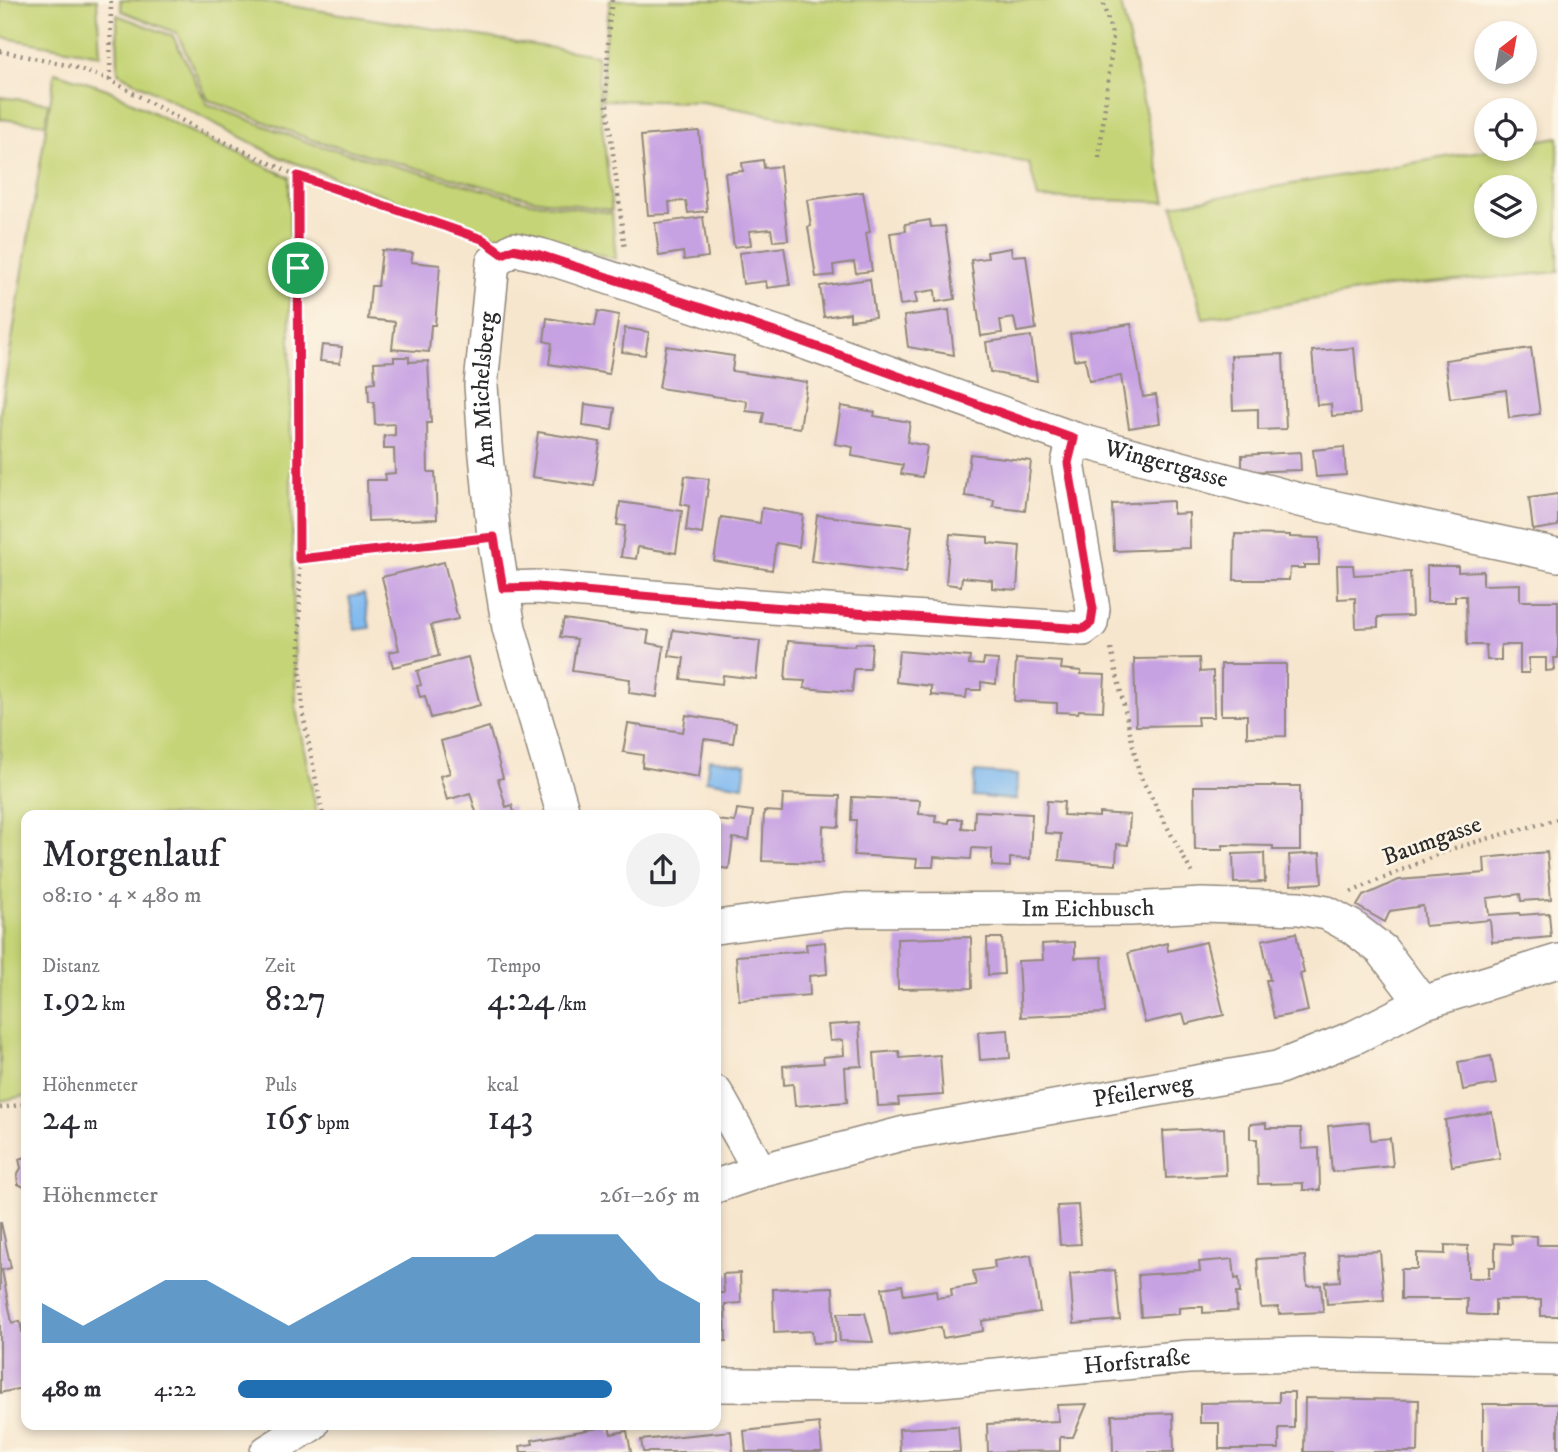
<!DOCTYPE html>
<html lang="de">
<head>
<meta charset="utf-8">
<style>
	body { margin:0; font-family:"IM FELL DW Pica",serif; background:#f2f2f3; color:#2b2b33; height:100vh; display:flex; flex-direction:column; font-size:26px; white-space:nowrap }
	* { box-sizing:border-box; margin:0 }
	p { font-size:23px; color:#7c7c81 }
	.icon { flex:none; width:38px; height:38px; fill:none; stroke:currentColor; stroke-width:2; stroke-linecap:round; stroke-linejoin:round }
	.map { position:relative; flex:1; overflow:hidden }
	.panel { position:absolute; left:21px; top:810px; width:700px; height:620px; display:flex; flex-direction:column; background:#fff; border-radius:14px; box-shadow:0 4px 10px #0003 }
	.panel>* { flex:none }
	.needle { width:46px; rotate:31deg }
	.controls { position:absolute; left:1474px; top:21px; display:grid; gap:14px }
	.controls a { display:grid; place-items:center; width:63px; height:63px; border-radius:50%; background:#fff; box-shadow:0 4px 10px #0003; font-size:35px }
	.pin { position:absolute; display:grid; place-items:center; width:60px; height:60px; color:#fff; margin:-30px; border:4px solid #fff; border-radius:50%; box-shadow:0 2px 7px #0007 }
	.round { display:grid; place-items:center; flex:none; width:74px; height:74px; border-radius:37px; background:#f2f2f3 }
	.overview { display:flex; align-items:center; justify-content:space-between; height:119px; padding:0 21px }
	h1 { font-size:38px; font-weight:600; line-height:52px }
	.metrics { display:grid; grid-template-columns:repeat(3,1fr); gap:10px; height:119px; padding:7px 21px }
	.metrics div { display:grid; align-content:center }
	.metrics b { font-size:35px; font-weight:600 }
	.metrics small { font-size:19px; font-weight:400 }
	.metrics p { font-size:19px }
	.chart { height:196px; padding:14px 21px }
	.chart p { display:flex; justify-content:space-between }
	.chart svg { width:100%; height:126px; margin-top:7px; fill:#1f6fb2; opacity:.7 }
	ul { padding:0 21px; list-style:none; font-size:23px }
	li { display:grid; grid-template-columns:112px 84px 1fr; align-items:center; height:52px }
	li i { height:18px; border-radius:9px; background:#1f6fb2 }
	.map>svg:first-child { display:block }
	.green { fill:#c5d476; stroke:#788050; stroke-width:2; fill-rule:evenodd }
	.water { fill:#7fb9f0; stroke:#55728e; stroke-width:2 }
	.building { fill:#c7a2e3 }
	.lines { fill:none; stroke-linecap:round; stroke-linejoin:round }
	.minor-casing { stroke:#91887c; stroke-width:36 }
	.path { stroke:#91887c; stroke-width:4.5; stroke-dasharray:2 5; stroke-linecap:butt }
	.minor { stroke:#fff; stroke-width:33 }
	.route-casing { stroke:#fff; stroke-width:14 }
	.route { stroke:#e11d48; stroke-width:9 }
	.labels { text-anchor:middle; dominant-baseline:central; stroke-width:5; stroke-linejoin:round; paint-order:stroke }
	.street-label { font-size:24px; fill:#2b2b2b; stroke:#fcf5e5 }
</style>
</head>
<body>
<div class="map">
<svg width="1558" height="1452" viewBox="0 0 1558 1452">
	<rect width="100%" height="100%" fill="#fcf5e5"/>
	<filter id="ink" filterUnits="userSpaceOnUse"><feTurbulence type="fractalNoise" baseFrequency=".0143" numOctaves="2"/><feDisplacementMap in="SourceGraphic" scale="14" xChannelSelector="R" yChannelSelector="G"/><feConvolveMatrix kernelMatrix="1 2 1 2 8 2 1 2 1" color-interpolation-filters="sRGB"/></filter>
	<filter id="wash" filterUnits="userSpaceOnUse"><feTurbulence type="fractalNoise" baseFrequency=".00686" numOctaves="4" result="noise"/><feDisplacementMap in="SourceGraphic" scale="28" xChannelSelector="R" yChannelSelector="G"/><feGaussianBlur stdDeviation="1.57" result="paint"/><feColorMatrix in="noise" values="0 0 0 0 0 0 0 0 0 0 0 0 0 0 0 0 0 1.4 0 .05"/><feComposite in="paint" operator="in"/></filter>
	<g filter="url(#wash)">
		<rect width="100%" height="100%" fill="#f7e6ce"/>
		<path class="green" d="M0,0h97l3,55 -100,-18z
			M120,0h134l343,55 3,53 12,102 -80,-11 -220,-59 -104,-40 -31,-67 -55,-22z
			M610,0h510l46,202 -128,-4 -9,-35 -327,-61 -100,-2 1,-46z
			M117,15l56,21 34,68 103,39 220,59 82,11 4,46 -86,-24 -25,5 -226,-83 -161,-84z
			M55,72l52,17 96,49 86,39 2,310 5,222 21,106 -291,1v280l-26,5v-687z
			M0,97l49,6 -3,21 -46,-5z
			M1558,137v135l-171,15 -184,31 -30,-113 319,-56h32v-6zM1524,187v39h-38v-39z"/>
		<path class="water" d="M364,594l6,34 -15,2 -6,-33z
			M709,759l37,5 -3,22 -37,-6z
			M975,772l42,3 -1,25 -43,-4z"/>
		<g id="blocks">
			<path class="building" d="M699,131l8,80 -19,2 -2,-12 -17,1 1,12 -22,1 -7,-79z
				M763,160l1,8 16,-2 8,74 -15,1 -2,-12 -22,2 2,14 -17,2 -9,-74 18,-2 -1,-8z
				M863,192l7,40 -4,1 6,38 -16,2 -2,-11 -21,3 1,10 -18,2 -8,-50 3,-1 -4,-26z
				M703,217l5,40 -24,3 -1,-8 -24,4 -4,-33z
				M930,220l1,7 14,-1 10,73 -19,3 -1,-12 -20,3 2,10 -17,2 -10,-72 16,-2 -1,-7z
				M784,247l6,38 -23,3 -1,-7 -23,3 -4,-31z
				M1011,248l1,8 14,-1 10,74 -19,3 -3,-14 -14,2 2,13 -21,3 -10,-76 17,-2 -1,-6z
				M382,250l31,3 -2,9 29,3 -5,60h-4l-2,27 -37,-3 3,-27 -27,-3 3,-33h7z
				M870,279l5,38 -25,3v-7l-26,4 -4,-31z
				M949,310l5,45 -46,-8 -4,-31z
				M598,311l21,4 -10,59 -60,-10 3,-21 -8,-2 3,-23 48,8z
				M1131,324l12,73 13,-2 4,28 -31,5 -8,-52 -32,5 -4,-23 -11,2 -4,-26z
				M625,328l24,4 -4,23 -23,-3z
				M1031,336l6,45 -47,-9 -4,-30z
				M322,345l20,2 -2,16 -20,-2z
				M666,346l68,10 -2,15 75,11 -7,46 -38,-5 2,-10 -18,-2 1,-10 -88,-13z
				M1354,348l6,66 -28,2 -1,-12 -14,1 -5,-54z
				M1531,348l9,66 -31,4 -3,-28 -56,8 -5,-38z
				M1283,354l3,75 -28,1v-21l-25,1 -2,-54z
				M394,357h15v5l19,-1 3,62h-4l1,49h7l2,47 -69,2 -1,-41h19l-1,-6 10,-1 -1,-24h-10v-13l11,-1v-11l-20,1 -1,-23h-5l-1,-19 7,-1 -1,-20 20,-1z
				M585,404l30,4 -3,22 -29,-4z
				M841,406l34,6 -1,4 36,6 -3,20 20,4 -5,31 -21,-3 2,-9 -51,-9 1,-9 -18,-3z
				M538,432l62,10 -6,44 -62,-9z
				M1344,447l2,28 -30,2 -3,-27z
				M1300,452l1,18 -59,2v-17z
				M970,454l61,7 -6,50 -32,-4 1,-7 -29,-4z
				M685,476l24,3 -7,55 -16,-3 3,-25 -8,-2z
				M1558,494v32l-25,4 -4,-32z
				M1173,501v13l16,-1 1,35 -76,3 -2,-47z
				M620,502l62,9 -6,42 -38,-6 -2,12 -15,-2 4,-31 -8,-1z
				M762,508l41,7 -4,32 -23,-4 -4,27 -58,-9 7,-44 39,6z
				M817,515l95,11 -6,47 -95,-12z
				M950,534l38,3v6l32,3 -3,44 -25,-2v-8l-30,-3 -1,9 -15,-2z
				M1235,534l55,1v2l29,1v27h-15v3h-14l-1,12h-55z
				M444,562l14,57 -27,6 8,31 -46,11 -4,-15 10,-2 -17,-73z
				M1337,565h16l1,10 56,-3 2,44 -34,1v10l-22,1 -1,-30 -17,1z
				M1427,566h31v6l25,-1v14l37,-1v17h38v57h-4l1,12 -9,1v-13h-17v15h-9v-28h-19v15h-14l-1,-15h-19l-1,-49h-11v6h-28z
				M564,619l85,12 -2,12 17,3 -7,51 -28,-4 1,-14 -58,-8 5,-32 -17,-2z
				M673,630l87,11 -4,38 -33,-4 -1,9 -41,-5 3,-21 -15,-2z
				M788,641l67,5 1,-3 16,1 -2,25h-16l-2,23 -48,-4 1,-7 -20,-1z
				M899,651l71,6 -1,7 14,1 1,-6 14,1 -2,24 -15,-2v8h-14l-1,8 -35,-3v-9l-35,-4z
				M468,657l12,48 -49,13 -6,-22 -5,1 -3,-11 4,-1 -4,-14z
				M1199,658l1,14 13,-1 1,46h-17l1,8 -62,1 -2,-67z
				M1016,659l46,3 -1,7 20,2v3l24,1 -2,36 -24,-1 -1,3 -21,-1v-9l-43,-2z
				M1221,664h65v72l-39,1v-22h-26z
				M686,715l50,8 -3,20 -29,-4 -5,38 -57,-10 1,-12 -20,-3 5,-28 55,8z
				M489,727l14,51 -5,1 8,28 6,-2 3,11h-33v-3l-5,2 -7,-22 -23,7 -7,-24 10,-3 -9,-32z
				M1194,786h106v64h-27v-4l-50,-1v5h-28z
				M783,794l57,2 -1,31 -16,-1 -1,37 -60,-2 2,-50 18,1z
				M852,797l68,3 -1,14 17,1 -1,7 14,1v-4h13v9l12,1 1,-18 57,3 -2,45 -20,-1v9l-18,-1v-17l-20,-1 -1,11 -37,-2 -1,10h-17l1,-8 -63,-4 2,-35h-5z
				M1047,801l17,1 -1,13 36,2v-4l31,2 -2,30 -11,-1 -1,21 -57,-5 2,-26 -16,-1z
				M737,809l16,2 -4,29 -16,-2 -4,31 -13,-2v-47l19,2z
				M1547,852l4,47 -30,2 -1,-7 -33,4 2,17 30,-2 1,2 29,-2 2,24 -59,5 -2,-22 -65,6 -2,-20 -33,5 -5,11 -28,-16 6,-10 36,-16 86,-7 -1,-15z
				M1264,853l1,29 -31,1 -1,-29z
				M1320,853l2,30 -31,2 -2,-30z
				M1296,933l8,40 -4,1 8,37 -34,7 -8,-38h4l-8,-40z
				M971,937l1,51 -74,1 -1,-50z
				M987,938h15l2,36 -16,1z
				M825,942l2,32 -18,2 1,19 -71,5 -3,-44 71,-5 -1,-7z
				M1075,942v16l27,-1 3,56 -84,4 -3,-56 25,-1 -1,-16z
				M1206,942l18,73 -38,9 -3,-10 -38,9 -17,-70 39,-10 1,8z
				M859,1023l3,43 -17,1 2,35 -52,4 -2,-22 -9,1 -1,-19 41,-3 -1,-6 21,-2 -1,-15 -13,1 -2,-16z
				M1008,1030l2,28 -30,2 -2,-28z
				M899,1051l1,7 40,-3 3,40 -45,3 1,7 -21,1 -4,-53z
				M1491,1056l5,28 -33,6 -5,-28z
				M1492,1112l8,46 -48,8 -7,-46z
				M1369,1122l2,18 19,-2 3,28 -61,6 -4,-46z
				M1266,1123v5h35l1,21 17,-1 1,42h-17v-7l-45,1 -1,-45h-7v-15z
				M1224,1128l2,47 -60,3 -3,-47z
				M26,1157v31l-8,-4 -1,-9 4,-7 -2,-9z
				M1078,1205l3,39 -21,1 -3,-39z
				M0,1223h1l10,45 -9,2 10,53 8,-2 6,29v37l-26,6z
				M1511,1235l26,1v9h21v71h-17v-16h-46v15h-14l-14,-1v-15h-66v-30h16v-16l28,1v-9l23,1v32h21v-11h6v-24l17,1z
				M1380,1251l4,49 -57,4 -2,-22 15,-1 -2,-28z
				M1031,1255l9,57 -58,9 1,10 -40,7 -2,-11 -51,8 -8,-47 20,-3 2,10 32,-5 1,8 15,-2 -1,-7 25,-4 -3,-14 22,-3 -1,-7z
				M1305,1256l2,30 14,-1 2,27 -44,2 -1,-7 -17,1 -4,-49z
				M1233,1259l2,20 4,-1 1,15h-4l1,18 -34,2v-6h-12l-12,1v6l-38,3 -3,-42 62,-4 -1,-9z
				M1115,1270l5,50 -46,4 -4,-50z
				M740,1273l1,30 -16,1 1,37 -10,1v-49h8l-1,-19z
				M833,1287l2,55 -22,1 -1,-12 -38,2 -1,-44z
				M838,1313h27l8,29 -33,-1z
				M1279,1392h15v36h-15v21h-60v-26h-19v-20l79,-1z
				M1305,1398l114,2 -1,52h-114z
				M1087,1404l-14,33h-13v14l-72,1 -1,-28 72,-3 -2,-16z
				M1483,1404h75v48h-75z
				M1173,1413l1,39h-61l-1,-37z
				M819,1423l3,29h-76l-2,-21z
				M609,1426l2,8 16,-3 4,21h-110l-1,-6 13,-2 -1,-4z
				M958,1426l2,26h-60l-1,-23z
				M731,1431l2,21h-90l-2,-12z"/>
		</g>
	</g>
	<g filter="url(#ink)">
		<use href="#blocks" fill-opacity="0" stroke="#91887c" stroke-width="2"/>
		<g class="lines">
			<g class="minor-casing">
				<g id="minor">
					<path d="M503,588l34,-1 220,19 326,23 8,-6 2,-14 -25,-146 6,-24"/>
					<path id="s1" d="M564,816l-55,-188 -15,-91 -9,-92 -4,-60 12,-123 21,-13 26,6 241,79 293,105 225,61 259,55"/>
					<path id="s2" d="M716,927l130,-17 284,-1 72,-4 97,3 28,5 25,14 30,23 40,53"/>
					<path d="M716,1093l44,78"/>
					<path id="s3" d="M716,1186l44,-15 145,-38 372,-65 78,-31 67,-34 136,-42"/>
					<path id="s4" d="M716,1385l162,1 310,-29 118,-3 252,5"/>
					<path d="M267,1452l45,-28"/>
				</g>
			</g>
			<path class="path" d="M612,0l-3,23 -3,74 19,153
				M0,51l71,15 39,14 89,50 99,46 178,61
				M110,80l1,-80
				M1099,158l14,-121 -11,-37
				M298,176l2,493 3,45 20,102
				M299,559l166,-19
				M1111,649l29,127 53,99
				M1351,892l100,-43 107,-30
				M0,1108l26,-4"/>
			<use href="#minor" class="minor"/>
		</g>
	</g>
	<g class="lines" filter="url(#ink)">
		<g class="route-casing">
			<path id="route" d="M298,176l184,63 21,15 10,-5 27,6 241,79 293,105 -6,24 25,146 -2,14 -8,6 -326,-23 -220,-19 -34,1 -9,-51 -195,22z"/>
		</g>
		<use href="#route" class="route"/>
	</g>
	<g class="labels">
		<g class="street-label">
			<text stroke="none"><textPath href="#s1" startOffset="436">Am Michelsberg</textPath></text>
			<text stroke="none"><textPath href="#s1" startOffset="1276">Wingertgasse</textPath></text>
			<text transform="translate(1432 841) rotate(-20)">Baumgasse</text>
			<text stroke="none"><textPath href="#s2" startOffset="373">Im Eichbusch</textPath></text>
			<text stroke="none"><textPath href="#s3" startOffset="438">Pfeilerweg</textPath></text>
			<text stroke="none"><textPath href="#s4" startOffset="422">Horfstraße</textPath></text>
		</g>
	</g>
</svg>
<div class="controls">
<a><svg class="needle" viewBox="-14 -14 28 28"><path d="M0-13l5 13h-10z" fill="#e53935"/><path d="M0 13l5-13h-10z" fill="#7c7c81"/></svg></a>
<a><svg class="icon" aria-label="locate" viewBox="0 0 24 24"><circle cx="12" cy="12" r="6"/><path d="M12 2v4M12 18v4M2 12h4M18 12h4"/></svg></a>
<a><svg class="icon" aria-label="layers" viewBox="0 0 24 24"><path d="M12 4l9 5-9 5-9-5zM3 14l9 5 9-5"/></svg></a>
</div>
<div class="pin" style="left:298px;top:268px;background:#1e9e55"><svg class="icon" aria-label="arrive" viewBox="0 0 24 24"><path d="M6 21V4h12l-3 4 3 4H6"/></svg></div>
<section class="panel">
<div class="overview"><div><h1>Morgenlauf</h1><p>08:10 · 4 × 480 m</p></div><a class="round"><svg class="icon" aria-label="share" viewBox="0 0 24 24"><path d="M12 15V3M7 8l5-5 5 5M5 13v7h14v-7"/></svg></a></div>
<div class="metrics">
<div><p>Distanz</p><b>1.92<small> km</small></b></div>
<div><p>Zeit</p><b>8:27</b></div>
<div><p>Tempo</p><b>4:24<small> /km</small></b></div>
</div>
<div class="metrics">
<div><p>Höhenmeter</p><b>24<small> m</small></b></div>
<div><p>Puls</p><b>165<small> bpm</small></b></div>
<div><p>kcal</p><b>143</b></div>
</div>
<div class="chart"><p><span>Höhenmeter</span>261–265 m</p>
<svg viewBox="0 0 160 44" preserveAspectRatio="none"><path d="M0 44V30L10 38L20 30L30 22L40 22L50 30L60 38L70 30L80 22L90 14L100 14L110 14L120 6L130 6L140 6L150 22L160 30V44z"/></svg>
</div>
<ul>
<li><b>480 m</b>4:22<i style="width:81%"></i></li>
</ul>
</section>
</div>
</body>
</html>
